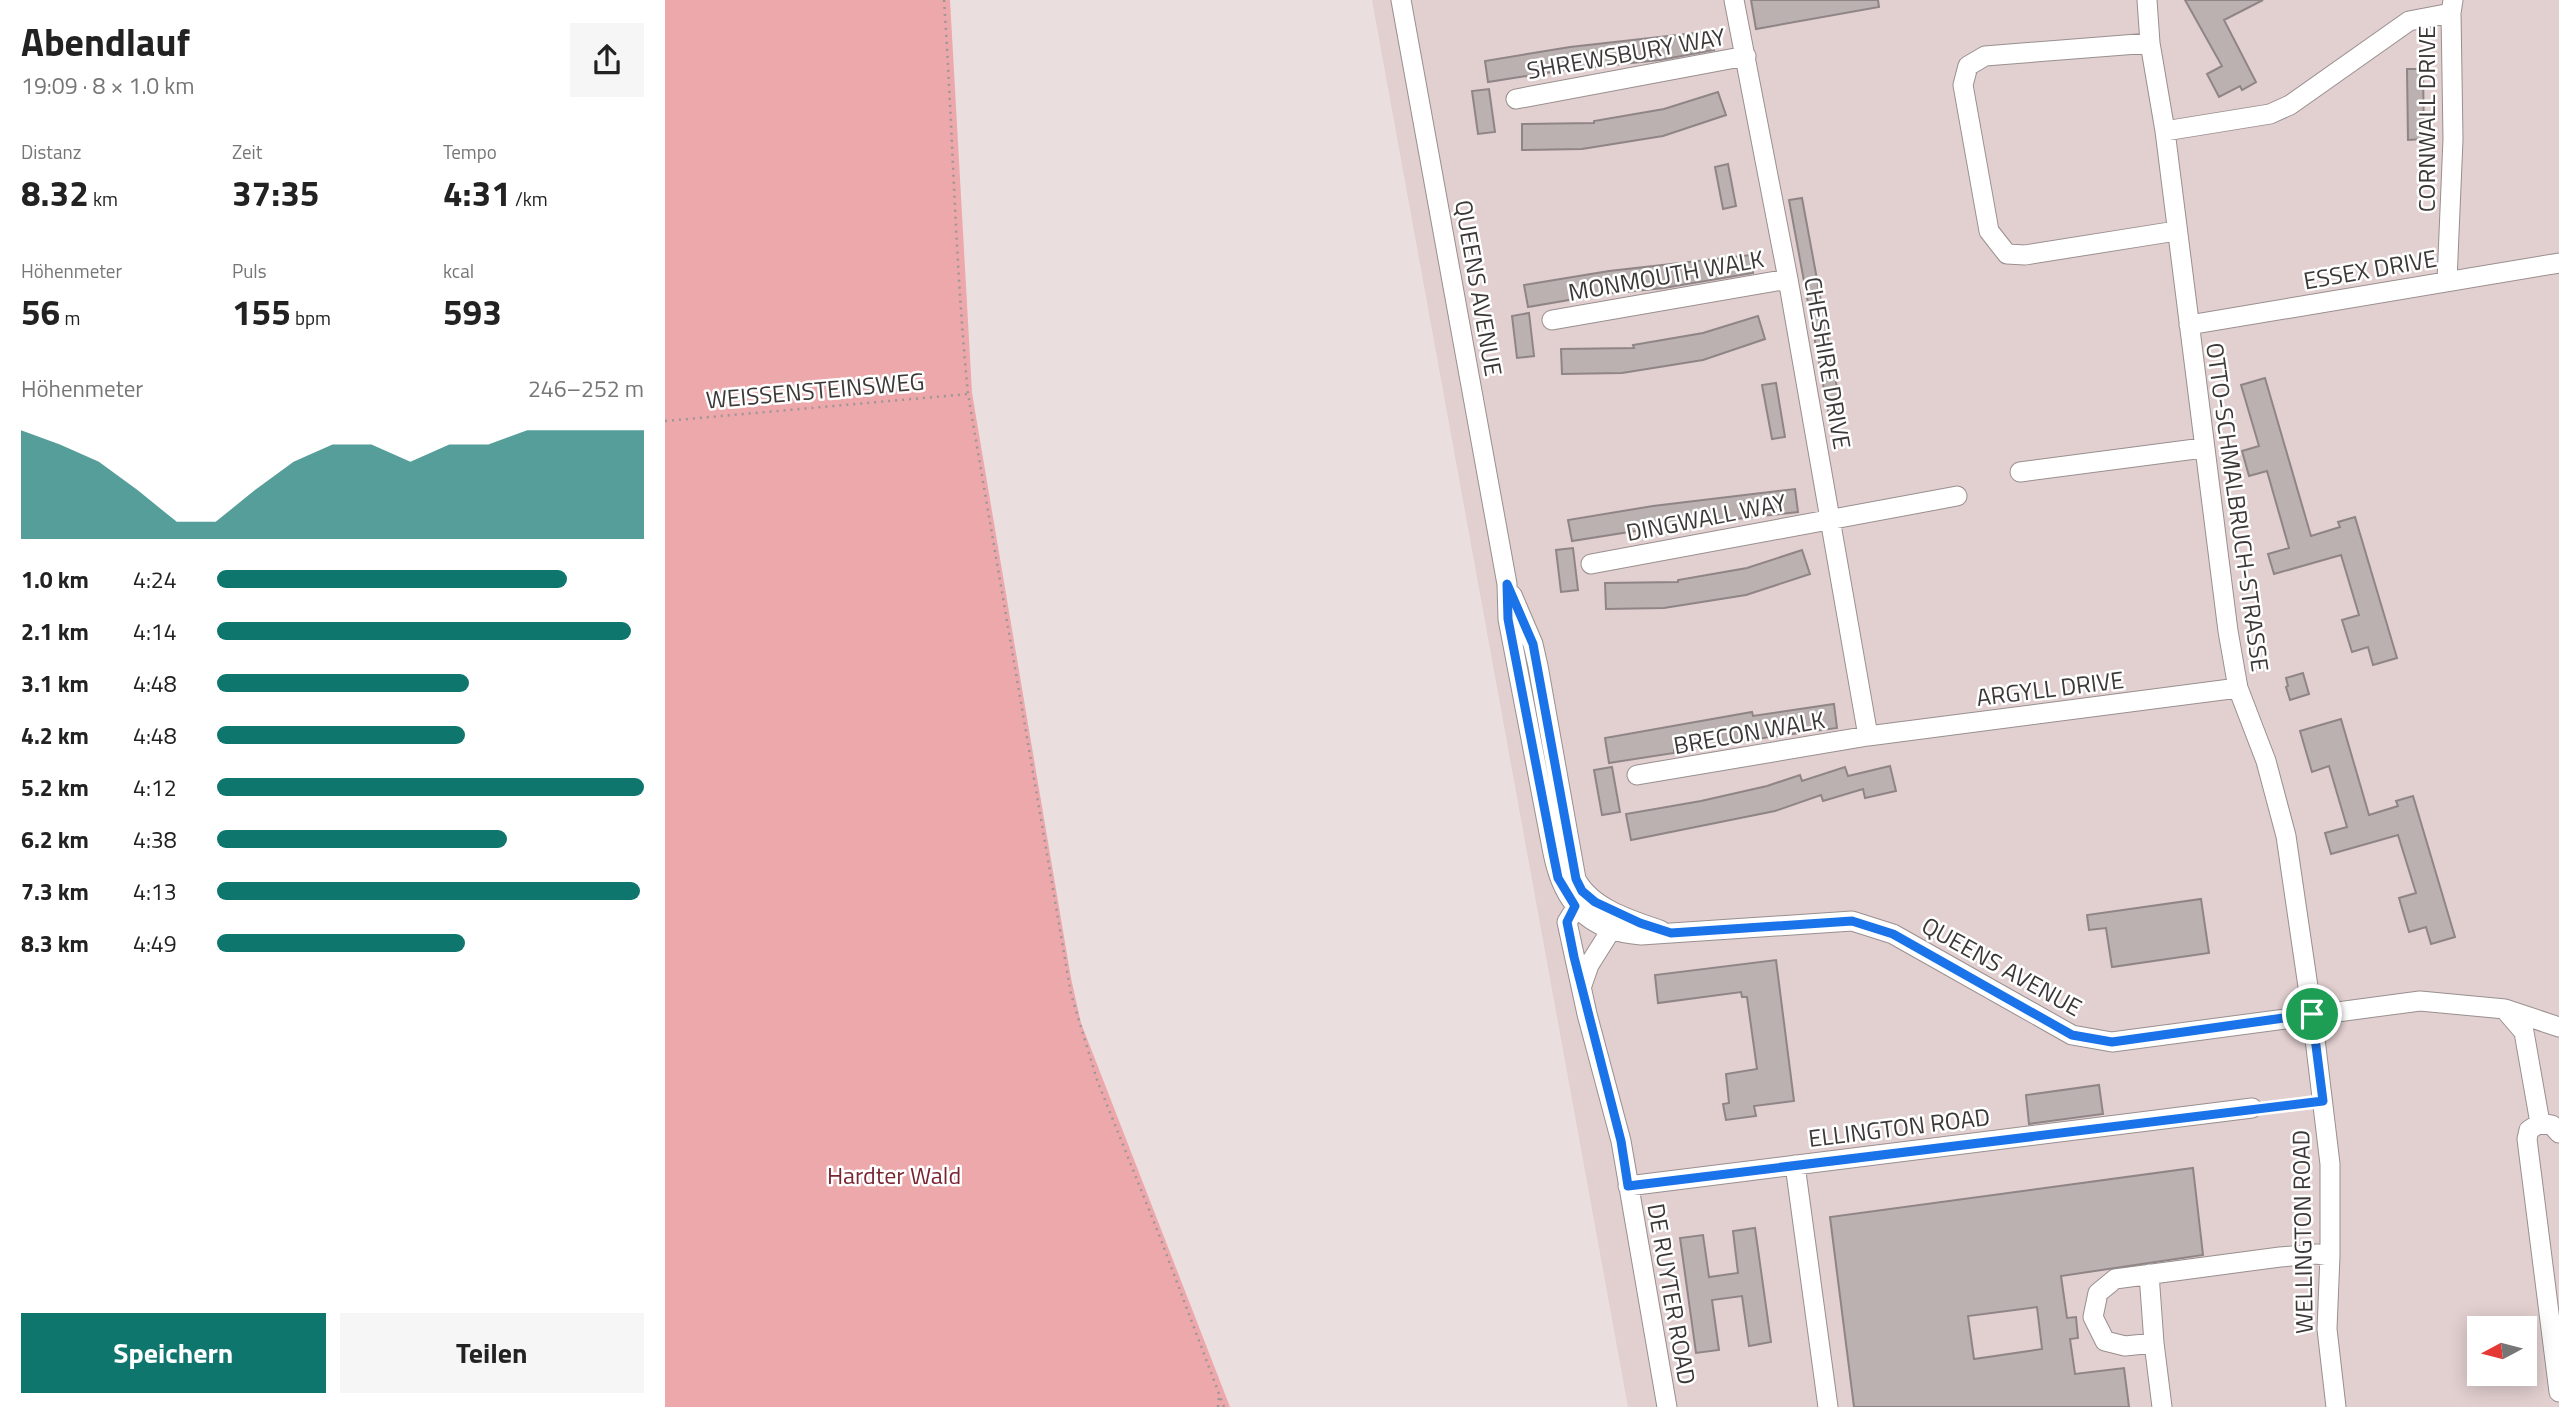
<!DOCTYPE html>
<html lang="de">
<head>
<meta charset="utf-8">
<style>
	body { margin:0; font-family:"Titillium Web",sans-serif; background:#f6f6f6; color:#222; height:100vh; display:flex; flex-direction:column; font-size:26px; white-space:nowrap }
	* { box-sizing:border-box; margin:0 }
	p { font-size:23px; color:#767676 }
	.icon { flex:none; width:38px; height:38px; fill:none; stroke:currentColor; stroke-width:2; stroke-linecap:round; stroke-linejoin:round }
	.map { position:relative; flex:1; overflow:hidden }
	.sheet { display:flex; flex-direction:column; background:#fff; width:665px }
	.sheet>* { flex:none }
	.needle { width:46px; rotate:263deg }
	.tools { position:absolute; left:1802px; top:1316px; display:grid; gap:14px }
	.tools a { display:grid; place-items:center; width:70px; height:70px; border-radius:0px; background:#fff; box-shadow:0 4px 18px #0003; font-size:35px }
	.pin { position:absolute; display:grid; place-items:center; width:60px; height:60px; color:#fff; margin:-30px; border:4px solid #fff; border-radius:50%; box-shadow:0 2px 7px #0007 }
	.round { display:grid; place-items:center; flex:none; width:74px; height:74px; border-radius:0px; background:#f6f6f6 }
	.head { display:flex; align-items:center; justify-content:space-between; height:119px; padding:0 21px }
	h1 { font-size:38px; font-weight:700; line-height:52px }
	.metrics { display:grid; grid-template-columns:repeat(3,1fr); gap:10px; height:119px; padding:7px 21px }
	.metrics div { display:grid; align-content:center }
	.metrics b { font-size:35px; font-weight:700 }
	.metrics small { font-size:19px; font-weight:400 }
	.metrics p { font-size:19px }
	.chart { height:196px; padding:14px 21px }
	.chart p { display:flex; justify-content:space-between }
	.chart svg { width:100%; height:126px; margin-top:7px; fill:#0f766e; opacity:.7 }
	.cta { display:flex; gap:14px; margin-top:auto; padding:14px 21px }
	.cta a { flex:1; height:80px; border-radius:0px; background:#0f766e; color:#fff; font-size:28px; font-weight:700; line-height:80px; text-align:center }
	.cta a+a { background:#f6f6f6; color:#222 }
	ul { padding:0 21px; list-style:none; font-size:23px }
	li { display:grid; grid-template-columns:112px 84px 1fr; align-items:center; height:52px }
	li i { height:18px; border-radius:9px; background:#0f766e }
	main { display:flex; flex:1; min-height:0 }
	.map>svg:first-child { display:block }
	.built { fill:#e2cfd0; fill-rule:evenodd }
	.green { fill:#eda8ab }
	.building { fill:#bbb1b1; stroke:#908586; stroke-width:2; fill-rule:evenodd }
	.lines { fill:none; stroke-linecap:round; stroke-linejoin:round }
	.minor-casing { stroke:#998f8f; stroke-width:21 }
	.path { stroke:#9e9696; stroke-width:2.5; stroke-dasharray:2 5; stroke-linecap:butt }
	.minor { stroke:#fff; stroke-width:19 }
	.route-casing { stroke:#fff; stroke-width:14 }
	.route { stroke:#1a73e8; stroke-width:9 }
	.labels { text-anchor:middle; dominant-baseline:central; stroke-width:5; stroke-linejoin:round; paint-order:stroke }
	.street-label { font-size:24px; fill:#3c3838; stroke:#fff }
	.park-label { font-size:24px; fill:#792532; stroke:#fff }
</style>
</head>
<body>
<main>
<section class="sheet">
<div class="head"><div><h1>Abendlauf</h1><p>19:09 · 8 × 1.0 km</p></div><a class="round"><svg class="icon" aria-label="share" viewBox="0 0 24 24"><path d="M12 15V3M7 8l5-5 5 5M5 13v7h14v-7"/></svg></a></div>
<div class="metrics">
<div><p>Distanz</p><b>8.32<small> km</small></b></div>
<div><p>Zeit</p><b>37:35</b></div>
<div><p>Tempo</p><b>4:31<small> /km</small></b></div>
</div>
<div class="metrics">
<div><p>Höhenmeter</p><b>56<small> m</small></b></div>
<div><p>Puls</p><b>155<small> bpm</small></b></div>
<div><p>kcal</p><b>593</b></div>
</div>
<div class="chart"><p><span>Höhenmeter</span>246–252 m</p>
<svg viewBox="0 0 160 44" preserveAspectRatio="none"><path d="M0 44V6L10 11L20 17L30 27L40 38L50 38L60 27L70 17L80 11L90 11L100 17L110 11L120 11L130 6L140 6L150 6L160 6V44z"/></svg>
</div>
<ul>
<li><b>1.0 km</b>4:24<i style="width:82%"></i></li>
<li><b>2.1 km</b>4:14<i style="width:97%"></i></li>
<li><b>3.1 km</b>4:48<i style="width:59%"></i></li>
<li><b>4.2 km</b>4:48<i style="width:58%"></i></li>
<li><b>5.2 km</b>4:12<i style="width:100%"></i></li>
<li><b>6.2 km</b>4:38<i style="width:68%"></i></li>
<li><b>7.3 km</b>4:13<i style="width:99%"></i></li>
<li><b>8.3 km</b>4:49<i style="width:58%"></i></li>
</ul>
<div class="cta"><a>Speichern</a><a>Teilen</a></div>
</section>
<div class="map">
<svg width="1894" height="1407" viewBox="0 0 1894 1407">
	<rect width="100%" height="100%" fill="#eadedf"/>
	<path class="built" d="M707,0h1187v1407h-931zM1815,1328h45v46h-45z"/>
	<path class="green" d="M0,0h285l22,393 99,585 10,45 149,384h-565z"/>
	<path class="building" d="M1086,0h127l1,7 -123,22z
		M1520,0h78l-39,20 32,62 -14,8 -2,-4 -21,11 -12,-23 15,-8z
		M1047,31l2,19 -54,10 -95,10 -77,12 -3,-21 85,-14z
		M1742,69h16l1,70 -16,1z
		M824,89l6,43 -17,2 -6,-43z
		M1053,92l8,23 -63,21 -81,13 -60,1v-26l72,-1v-2l70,-12z
		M1063,164l8,42 -13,3 -8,-42z
		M1137,198l41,222 -13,2 -41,-222z
		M1086,255l2,18 -89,15 -60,6 -76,13 -4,-22 85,-14z
		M864,313l5,43 -17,2 -5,-42z
		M1093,316l7,23 -62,21 -81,13 -60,1 -1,-25 73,-1 -1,-3 70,-12z
		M1600,378l46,158 29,-9 -2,-5 17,-5 42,141 -24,7 -5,-18 -16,5 -10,-32 17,-5 -18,-60 -67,19 -6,-20 21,-6 -22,-77 -18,5 -7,-25 17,-5 -18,-61z
		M1111,383l9,54 -13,2 -10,-54z
		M1130,489l3,23 -150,17 -76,12 -4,-21 85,-14z
		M908,548l5,42 -17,2 -5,-42z
		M1137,550l8,24 -64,21 -82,13 -58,1 -1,-26 73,-1v-2l69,-12z
		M1638,673l6,21 -19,6 -4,-13 2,-1 -2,-8z
		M1169,704l3,24 -163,22v3l-65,10 -4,-25 147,-26 1,4z
		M1676,719l28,96 29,-9 -2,-5 17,-5 42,141 -24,7 -5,-17 -17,5 -10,-34 17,-5 -18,-58 -67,19 -6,-21 22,-6 -18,-61 -17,6 -12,-41z
		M1225,766l6,25 -31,7 -2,-9 -40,12 -2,-6 -46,16 -144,29 -5,-26 75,-13 66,-15 33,-11 2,6 43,-14 3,9z
		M947,767l8,45 -18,3 -8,-45z
		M1536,899l8,54 -97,14 -6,-39 -17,2 -2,-15z
		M1111,960l18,141 -40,5 2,10 -30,4 -3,-16 6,-1 -3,-29 31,-5 -10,-72h-5l-1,-5 -83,11 -3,-28z
		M1434,1085l4,29 -74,10 -3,-29z
		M1528,1168l10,87 -142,21 6,42 9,-1 2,21 -8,1 5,35 49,-6 5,39h-275l-24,-190zM1372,1307l5,42 -68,10 -6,-43z
		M1090,1228l16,114 -22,4 -7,-50 -30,4 7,50 -23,3 -16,-115 23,-3 6,42 29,-4 -5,-42z"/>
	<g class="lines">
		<g class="minor-casing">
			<path id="minor" d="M736,0l106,584 1,35 45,234c10,50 35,78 88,82l211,-14 41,13 179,101 40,7 308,-41 85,8 54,18
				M1069,0l54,279 80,457
				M1482,0l3,43 15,88 63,500 10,57 28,73 20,75 26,178 18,150v92l-3,73 9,78
				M1485,43l-165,13 -17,10 -5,19 26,146 18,23 18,1 151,-24
				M851,99l230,-43
				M1500,131l105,-17 20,-9 119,-84 42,-8
				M1782,281l6,-142 -2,-126 2,-13
				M887,320l236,-41
				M1524,325l370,-62
				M1355,472l183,-24
				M926,564l366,-68
				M847,595l21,49 5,22 38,213c15,29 54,41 84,51
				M972,775l231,-39 370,-48
				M920,893l-18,29 20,92 34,127 46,266
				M917,985l7,-20 29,-46
				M1840,1010l19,22 16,91
				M1894,1133l-7,-8 -12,-2 -11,7 -2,9 32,253
				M1130,1165l33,242
				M963,1186l624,-78
				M1484,1274l5,69
				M1497,1407l-8,-64 -29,3 -20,-5 -12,-24 5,-24 17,-14 165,-22 37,-3 13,2"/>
		</g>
		<path class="path" d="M279,0c9,131 11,263 24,394l103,600 26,86 61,152 66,175
			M0,421l303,-27
			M1602,1106l39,-4
			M553,1407l1,-11"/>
		<use href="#minor" class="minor"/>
	</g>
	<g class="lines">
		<g class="route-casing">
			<path id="route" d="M842,584l26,60 43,235 6,12 13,11 45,21 31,10 181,-12 41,13 179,101 40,7 200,-28 11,87 -695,85 -7,-45 -47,-184 -7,-35 8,-16 -17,-28 -5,-25 -45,-234z"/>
		</g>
		<use href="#route" class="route"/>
	</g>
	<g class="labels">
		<g class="street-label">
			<text transform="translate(961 53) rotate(-10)">SHREWSBURY WAY</text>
			<text transform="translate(1761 119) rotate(-90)">CORNWALL DRIVE</text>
			<text transform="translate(1705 269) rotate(-10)">ESSEX DRIVE</text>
			<text transform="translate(1001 275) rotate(-10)">MONMOUTH WALK</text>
			<text transform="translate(814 288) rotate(80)">QUEENS AVENUE</text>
			<text transform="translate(1163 363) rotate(80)">CHESHIRE DRIVE</text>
			<text transform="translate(150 390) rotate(-5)">WEISSENSTEINSWEG</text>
			<text transform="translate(1573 507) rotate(82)">OTTO-SCHMALBRUCH-STRASSE</text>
			<text transform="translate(1041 517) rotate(-11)">DINGWALL WAY</text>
			<text transform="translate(1385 688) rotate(-7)">ARGYLL DRIVE</text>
			<text transform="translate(1084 732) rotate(-10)">BRECON WALK</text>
			<text transform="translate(1337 966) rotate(29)">QUEENS AVENUE</text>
			<text transform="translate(1234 1127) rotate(-7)">ELLINGTON ROAD</text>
			<text transform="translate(1637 1232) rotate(-91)">WELLINGTON ROAD</text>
			<text transform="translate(1007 1294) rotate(80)">DE RUYTER ROAD</text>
		</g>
		<g class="park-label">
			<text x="229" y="1175">Hardter Wald</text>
		</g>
	</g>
</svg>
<div class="tools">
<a><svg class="needle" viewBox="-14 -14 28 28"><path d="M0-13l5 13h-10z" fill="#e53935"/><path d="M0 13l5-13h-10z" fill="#767676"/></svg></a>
</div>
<div class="pin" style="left:1647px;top:1014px;background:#1e9e55"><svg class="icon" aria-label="arrive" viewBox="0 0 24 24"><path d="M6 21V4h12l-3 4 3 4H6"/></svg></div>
</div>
</main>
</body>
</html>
